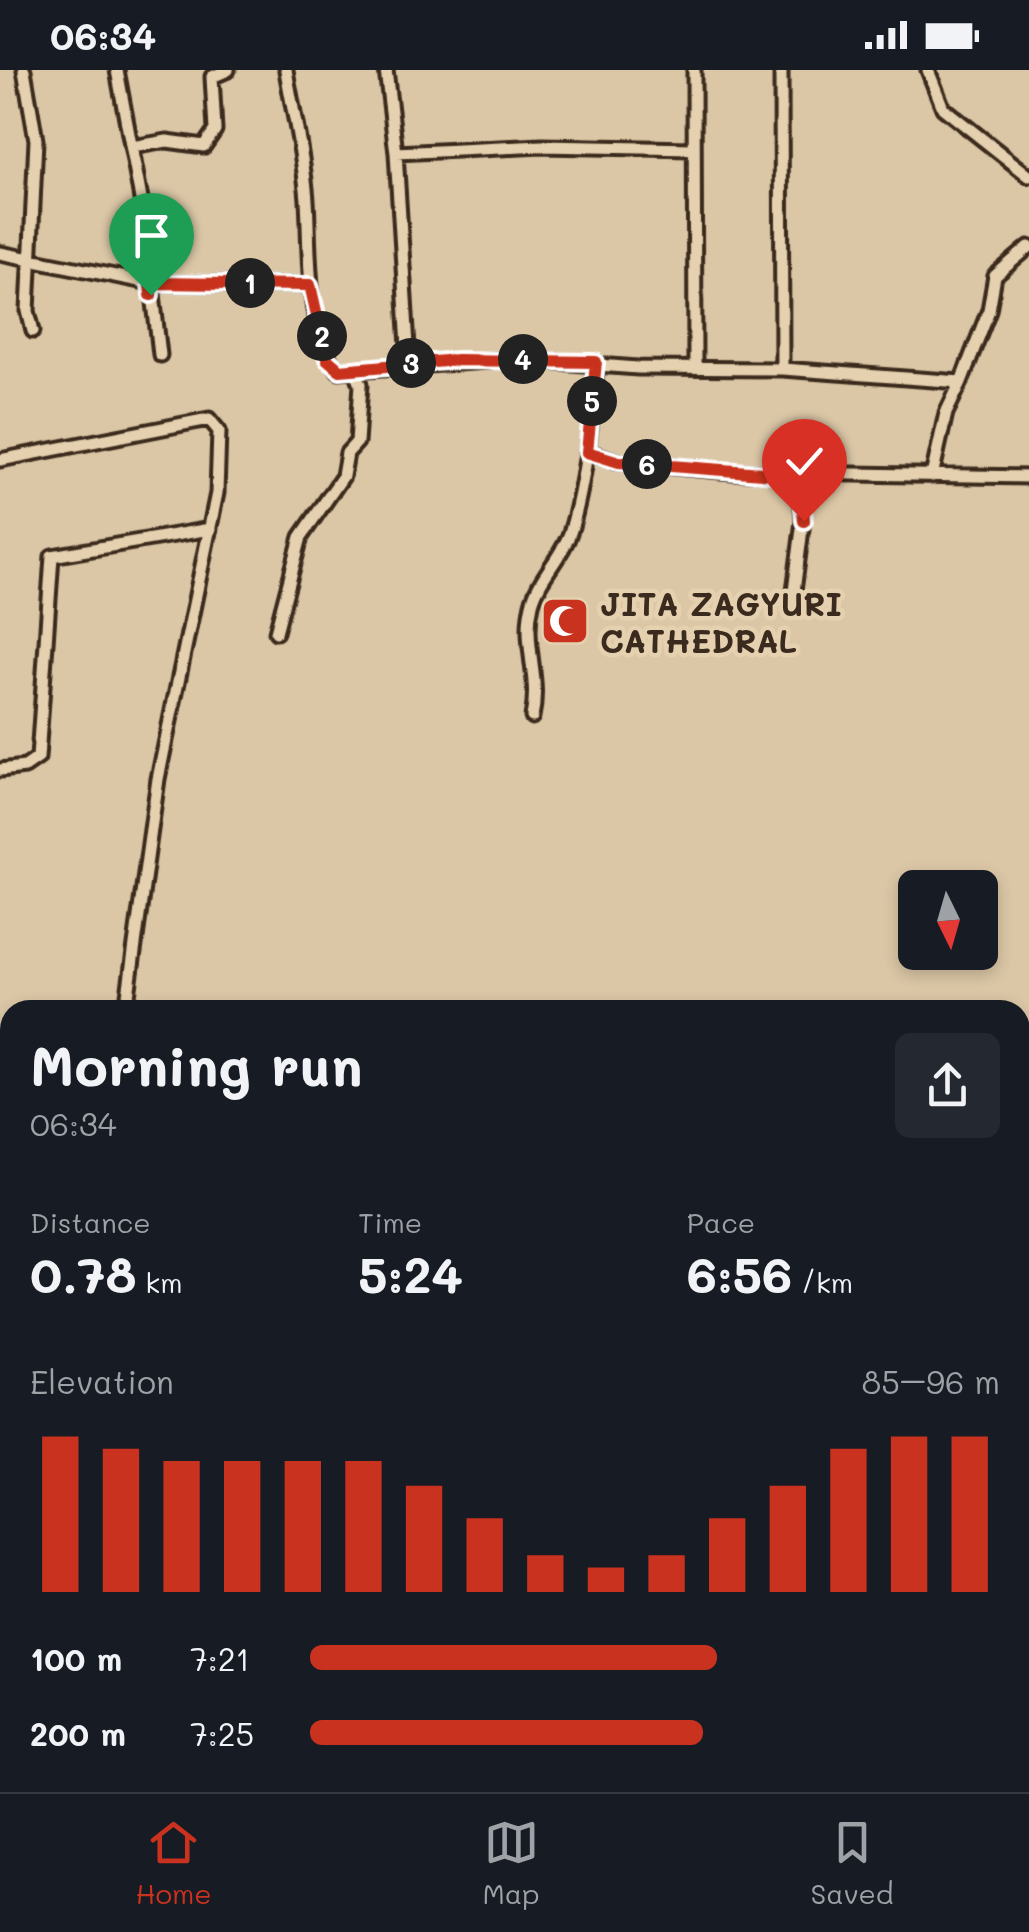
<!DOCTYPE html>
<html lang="en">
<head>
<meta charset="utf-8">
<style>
	body { margin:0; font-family:Mali,sans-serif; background:#242831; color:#f1f3f6; height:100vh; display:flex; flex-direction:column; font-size:38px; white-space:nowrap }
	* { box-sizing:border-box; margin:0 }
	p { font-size:32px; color:#9ea1a6 }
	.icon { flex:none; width:55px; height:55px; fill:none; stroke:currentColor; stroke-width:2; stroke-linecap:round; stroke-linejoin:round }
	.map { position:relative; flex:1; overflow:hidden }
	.panel { position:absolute; left:0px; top:930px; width:1030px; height:792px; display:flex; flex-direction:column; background:#171b24; border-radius:30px 30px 0 0; box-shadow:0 5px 15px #0003 }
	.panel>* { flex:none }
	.needle { width:65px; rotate:175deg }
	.buttons { position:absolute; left:898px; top:800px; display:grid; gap:20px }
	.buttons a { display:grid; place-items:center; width:100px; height:100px; border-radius:15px; background:#171b24; box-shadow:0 5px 15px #0003; font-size:50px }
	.pin { position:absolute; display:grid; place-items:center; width:85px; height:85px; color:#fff; margin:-102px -42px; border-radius:50% 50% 50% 0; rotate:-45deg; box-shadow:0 0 10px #0007 }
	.pin .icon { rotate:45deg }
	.km { position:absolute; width:50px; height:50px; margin:-25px; border-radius:50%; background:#222; color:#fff; font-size:28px; line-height:50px; text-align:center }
	.round { display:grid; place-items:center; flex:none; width:105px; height:105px; border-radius:15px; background:#242831 }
	.headline { display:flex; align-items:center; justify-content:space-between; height:170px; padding:0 30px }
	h1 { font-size:55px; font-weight:800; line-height:75px }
	.figures { display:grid; grid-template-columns:repeat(3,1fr); gap:15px; height:170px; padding:10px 30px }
	.figures div { display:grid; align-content:center }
	.figures b { font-size:50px; font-weight:800 }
	.figures small { font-size:28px; font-weight:400 }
	.figures p { font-size:28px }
	.chart { height:280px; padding:20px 30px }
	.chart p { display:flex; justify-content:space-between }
	.chart svg { width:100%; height:180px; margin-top:10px; stroke:#c8321e; stroke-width:6 }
	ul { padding:0 30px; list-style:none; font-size:32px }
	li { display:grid; grid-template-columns:160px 120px 1fr; align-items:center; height:75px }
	li i { height:25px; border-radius:12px; background:#c8321e }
	.status { display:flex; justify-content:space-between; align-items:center; height:70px; padding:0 50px; background:#171b24; direction:ltr }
	.status svg { height:28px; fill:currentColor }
	.dock { display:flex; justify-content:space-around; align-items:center; height:140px; border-top:2px solid #363941; background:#171b24; font-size:28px; color:#9ea1a6 }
	.dock a { display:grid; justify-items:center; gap:5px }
	.dock .active { color:#c8321e }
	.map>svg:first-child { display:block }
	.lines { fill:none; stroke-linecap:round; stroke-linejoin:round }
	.minor-casing { stroke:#3b2a1e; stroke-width:19 }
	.minor { stroke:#e5d1af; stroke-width:11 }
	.route-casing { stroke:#fff; stroke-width:20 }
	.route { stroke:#c8321e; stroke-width:12 }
	.labels { text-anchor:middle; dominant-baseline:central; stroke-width:9; stroke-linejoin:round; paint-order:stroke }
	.poi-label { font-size:32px; font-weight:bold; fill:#3b2a1e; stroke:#e5d1af; text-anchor:start }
</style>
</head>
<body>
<div class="status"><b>06:34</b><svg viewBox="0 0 49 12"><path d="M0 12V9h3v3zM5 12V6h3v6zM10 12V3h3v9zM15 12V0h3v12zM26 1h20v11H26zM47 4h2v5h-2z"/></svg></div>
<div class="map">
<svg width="1029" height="1722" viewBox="0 0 1029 1722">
	<rect width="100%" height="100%" fill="#dbc7a6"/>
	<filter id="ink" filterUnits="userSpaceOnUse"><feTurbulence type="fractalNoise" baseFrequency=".01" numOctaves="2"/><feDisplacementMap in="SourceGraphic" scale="20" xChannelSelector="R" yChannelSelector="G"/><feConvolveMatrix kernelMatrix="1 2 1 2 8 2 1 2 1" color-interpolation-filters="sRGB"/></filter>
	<g filter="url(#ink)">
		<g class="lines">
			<g class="minor-casing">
				<path id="minor" d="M24,0l12,70 -8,171 5,20
					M117,0l27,145 16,140
					M286,0c7,43 18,86 21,130 3,46 -2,138 32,171l178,-12 121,9 144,1 179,13 28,-72 6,-34 34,-29
					M386,0l10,83 13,210
					M694,0l1,298
					M781,0l1,299
					M928,0l15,38 86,68
					M132,77l35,-6 37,5 11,-16 -3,-53 16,-7
					M396,83l146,-7 151,3
					M0,183l150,30 160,2
					M587,381l32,11 113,10 297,5
					M0,390l209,-41 10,12 -2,62 -59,286 -32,231
					M932,406l14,-63 15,-31
					M792,537l11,-86 -3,-45
					M276,562l25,-95 42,-61 4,-23 10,-11 4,-58 -5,-13
					M532,647c9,-40 -10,-73 0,-113 7,-28 31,-47 39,-74 16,-54 20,-112 26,-167
					M0,700l25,-3 13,-9 14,-202 158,-27
					M0,1011l5,26 -5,30
					M1020,1057l9,-1
					M0,1249l10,51
					M5,1271l5,-103
					M0,1427l8,-108
					M1020,1440l9,-1
					M1020,1564l9,2
					M1020,1629l9,-4
					M1020,1700l9,-1
					M61,1722l1,-10
					M220,1722l1,-10
					M837,1722l60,-10
					M932,1722l6,-10"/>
			</g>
			<use href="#minor" class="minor"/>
		</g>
	</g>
	<g class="lines" filter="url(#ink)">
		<g class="route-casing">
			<path id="route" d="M151,225l-1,-12 160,2 17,74 13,11 117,-10 139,2 -9,90 32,10 181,14 4,45"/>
		</g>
		<use href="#route" class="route"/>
	</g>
	<defs>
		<g id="mosque-square" transform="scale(2.5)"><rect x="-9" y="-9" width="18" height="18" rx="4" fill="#c8321e" stroke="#e5d1af"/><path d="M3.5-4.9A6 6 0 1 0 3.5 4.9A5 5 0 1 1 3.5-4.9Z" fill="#fff"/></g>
	</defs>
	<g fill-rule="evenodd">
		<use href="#mosque-square" x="565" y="551"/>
	</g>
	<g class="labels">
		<g class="poi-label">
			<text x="600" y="533">JITA ZAGYURI<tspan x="600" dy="37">CATHEDRAL</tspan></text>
		</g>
	</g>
</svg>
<div class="buttons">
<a><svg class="needle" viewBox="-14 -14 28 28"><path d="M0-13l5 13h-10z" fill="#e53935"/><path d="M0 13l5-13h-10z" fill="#9ea1a6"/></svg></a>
</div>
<div class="pin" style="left:151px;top:225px;background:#1e9e55"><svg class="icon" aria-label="arrive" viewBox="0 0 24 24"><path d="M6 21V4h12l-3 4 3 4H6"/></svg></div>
<div class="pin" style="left:804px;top:451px;background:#d93025"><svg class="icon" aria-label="check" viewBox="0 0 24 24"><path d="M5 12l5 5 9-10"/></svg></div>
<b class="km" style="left:250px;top:213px">1</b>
<b class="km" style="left:322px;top:266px">2</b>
<b class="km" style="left:411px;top:293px">3</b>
<b class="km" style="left:523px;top:289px">4</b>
<b class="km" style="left:592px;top:331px">5</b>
<b class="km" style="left:647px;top:394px">6</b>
<section class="panel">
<div class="headline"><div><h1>Morning run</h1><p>06:34</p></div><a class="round"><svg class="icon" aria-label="share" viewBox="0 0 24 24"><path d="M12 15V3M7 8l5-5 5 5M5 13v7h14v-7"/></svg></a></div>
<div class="figures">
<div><p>Distance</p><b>0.78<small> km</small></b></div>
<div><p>Time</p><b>5:24</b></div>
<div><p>Pace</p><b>6:56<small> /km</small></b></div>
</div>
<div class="chart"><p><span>Elevation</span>85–96 m</p>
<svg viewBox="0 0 160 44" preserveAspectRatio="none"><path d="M5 44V6M15 44V9M25 44V12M35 44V12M45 44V12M55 44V12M65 44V18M75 44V26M85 44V35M95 44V38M105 44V35M115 44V26M125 44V18M135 44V9M145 44V6M155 44V6"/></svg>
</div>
<ul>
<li><b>100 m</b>7:21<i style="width:59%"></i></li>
<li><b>200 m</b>7:25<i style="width:57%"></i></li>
</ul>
</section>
</div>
<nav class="dock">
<a class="active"><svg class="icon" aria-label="home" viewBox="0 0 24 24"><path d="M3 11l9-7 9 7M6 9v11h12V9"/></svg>Home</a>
<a><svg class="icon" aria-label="map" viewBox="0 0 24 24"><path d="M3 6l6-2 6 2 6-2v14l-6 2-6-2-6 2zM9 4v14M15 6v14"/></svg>Map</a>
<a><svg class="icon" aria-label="saved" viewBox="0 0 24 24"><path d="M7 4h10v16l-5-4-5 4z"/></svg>Saved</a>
</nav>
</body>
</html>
